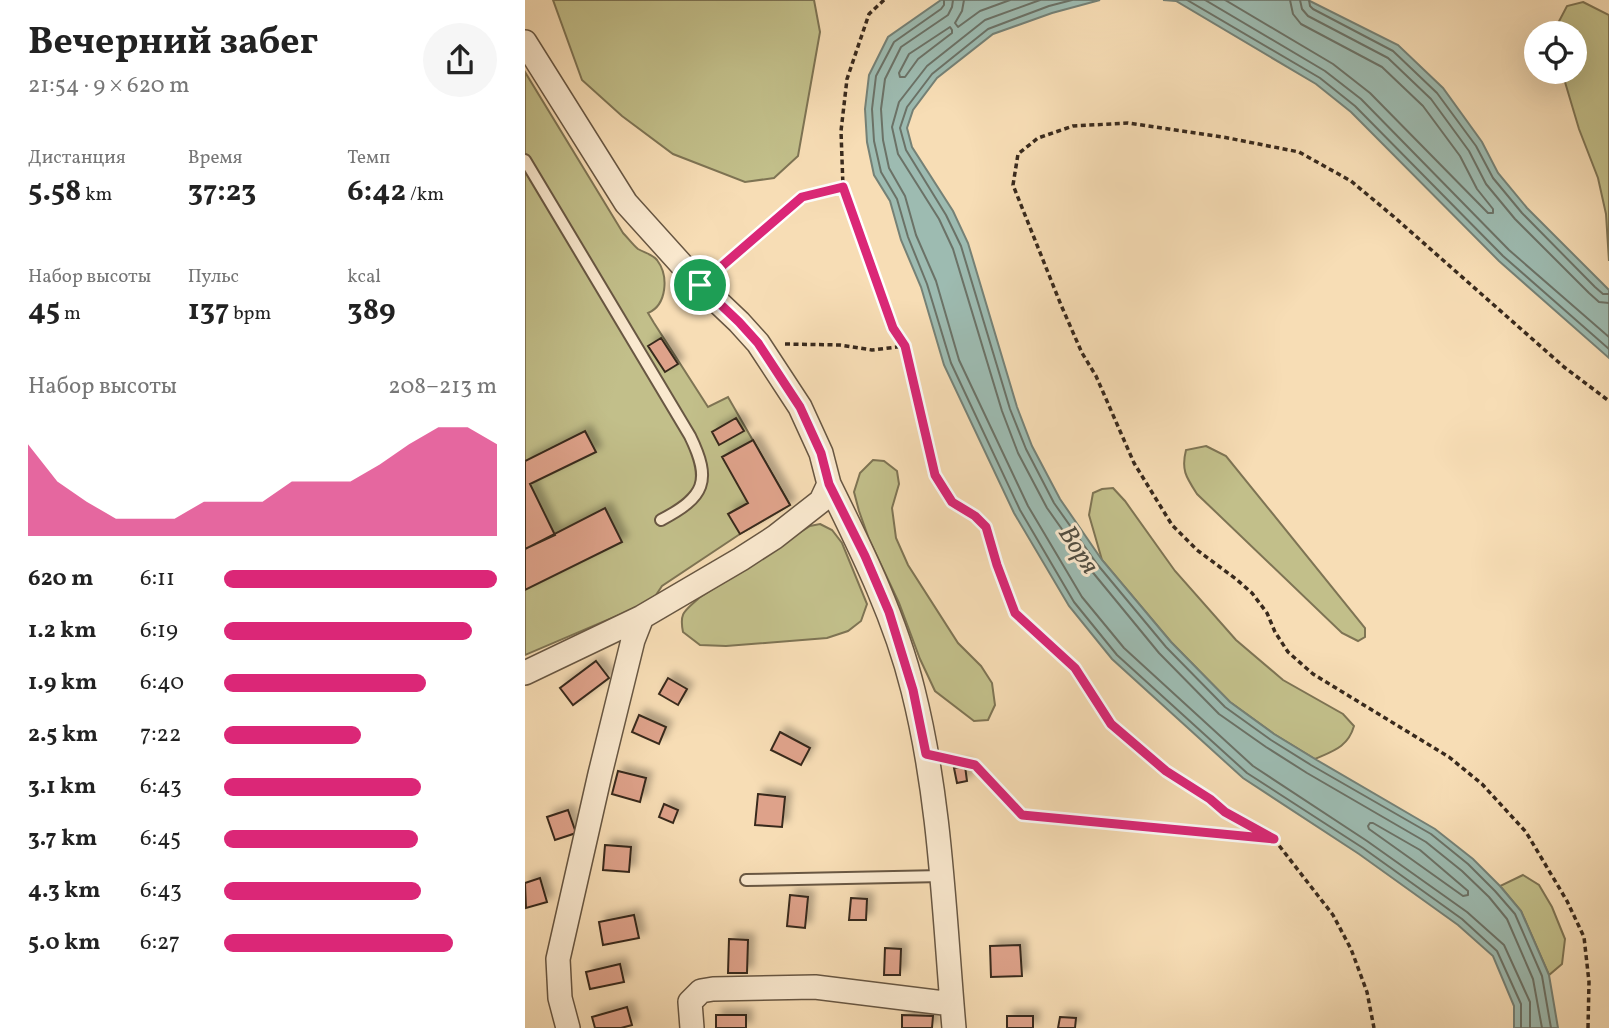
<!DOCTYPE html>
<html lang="ru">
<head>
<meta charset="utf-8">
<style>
	body { margin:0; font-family:Vollkorn,serif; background:#f6f6f6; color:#222; height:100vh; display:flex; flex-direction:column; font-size:26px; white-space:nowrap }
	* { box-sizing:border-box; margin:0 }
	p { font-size:23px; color:#767676 }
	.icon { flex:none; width:38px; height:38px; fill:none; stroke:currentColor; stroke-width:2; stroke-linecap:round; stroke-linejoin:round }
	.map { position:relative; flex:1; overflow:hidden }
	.drawer { display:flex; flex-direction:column; background:#fff; width:525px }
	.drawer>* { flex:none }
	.controls { position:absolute; left:999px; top:21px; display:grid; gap:14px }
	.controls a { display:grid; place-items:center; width:63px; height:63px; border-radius:50%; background:#fff; box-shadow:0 7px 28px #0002; font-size:35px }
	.pin { position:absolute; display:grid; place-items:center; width:60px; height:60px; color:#fff; margin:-30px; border:4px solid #fff; border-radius:50%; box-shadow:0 2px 7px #0007 }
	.round { display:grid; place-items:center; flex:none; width:74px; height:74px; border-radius:37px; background:#f6f6f6 }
	.head { display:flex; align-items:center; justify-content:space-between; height:119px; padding:0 28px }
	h1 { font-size:38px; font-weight:700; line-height:52px }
	.figures { display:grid; grid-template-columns:repeat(3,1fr); gap:10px; height:119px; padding:7px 28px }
	.figures div { display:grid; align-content:center }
	.figures b { font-size:30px; font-weight:700 }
	.figures small { font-size:19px; font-weight:400 }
	.figures p { font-size:19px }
	.chart { height:196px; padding:14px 28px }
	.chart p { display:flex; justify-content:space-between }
	.chart svg { width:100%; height:126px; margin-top:7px; fill:#db2777; opacity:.7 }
	ul { padding:0 28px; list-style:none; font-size:23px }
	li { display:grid; grid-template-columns:112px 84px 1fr; align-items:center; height:52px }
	li i { height:18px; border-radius:9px; background:#db2777 }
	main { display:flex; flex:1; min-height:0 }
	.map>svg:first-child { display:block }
	.green { fill:#c2bf8a; stroke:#7e7454; stroke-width:2 }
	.water { fill:#9dbbb1; stroke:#758176; stroke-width:2 }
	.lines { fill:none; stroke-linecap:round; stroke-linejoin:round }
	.shore { stroke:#6b7267; stroke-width:2 }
	.building { fill:#dea28a; stroke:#392a1d; stroke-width:2; filter:url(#shadow) }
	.lane-casing { stroke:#685743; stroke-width:14 }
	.street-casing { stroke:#685743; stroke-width:26 }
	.path { stroke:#392a1d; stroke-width:3.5; stroke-dasharray:5 3.5; stroke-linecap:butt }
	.lane { stroke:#fae9cf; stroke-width:10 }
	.street { stroke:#fae9cf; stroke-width:23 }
	.route-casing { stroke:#fff; stroke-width:14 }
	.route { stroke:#db2777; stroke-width:9 }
	.labels { text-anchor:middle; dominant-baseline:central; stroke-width:6; stroke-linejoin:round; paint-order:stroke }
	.water-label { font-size:26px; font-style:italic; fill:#524e42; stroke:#fae9cf }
</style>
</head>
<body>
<main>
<section class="drawer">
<div class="head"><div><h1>Вечерний забег</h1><p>21:54 · 9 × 620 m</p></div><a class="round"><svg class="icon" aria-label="share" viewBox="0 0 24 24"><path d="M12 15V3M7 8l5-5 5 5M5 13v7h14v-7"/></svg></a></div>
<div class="figures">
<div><p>Дистанция</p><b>5.58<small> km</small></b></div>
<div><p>Время</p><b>37:23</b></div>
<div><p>Темп</p><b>6:42<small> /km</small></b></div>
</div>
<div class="figures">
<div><p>Набор высоты</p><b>45<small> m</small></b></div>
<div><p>Пульс</p><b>137<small> bpm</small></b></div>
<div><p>kcal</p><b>389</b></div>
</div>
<div class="chart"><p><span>Набор высоты</span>208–213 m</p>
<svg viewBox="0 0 160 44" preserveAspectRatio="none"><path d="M0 44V12L10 25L20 32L30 38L40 38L50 38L60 32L70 32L80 32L90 25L100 25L110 25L120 19L130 12L140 6L150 6L160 12V44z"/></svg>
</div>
<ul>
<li><b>620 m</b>6:11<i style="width:100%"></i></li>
<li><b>1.2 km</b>6:19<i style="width:91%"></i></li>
<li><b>1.9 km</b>6:40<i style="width:74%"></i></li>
<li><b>2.5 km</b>7:22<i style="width:50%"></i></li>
<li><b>3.1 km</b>6:43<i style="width:72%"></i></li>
<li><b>3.7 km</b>6:45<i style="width:71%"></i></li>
<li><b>4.3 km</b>6:43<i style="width:72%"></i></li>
<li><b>5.0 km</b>6:27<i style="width:84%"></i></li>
</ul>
</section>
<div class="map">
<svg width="1084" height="1028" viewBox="0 0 1084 1028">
	<defs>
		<filter id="shadow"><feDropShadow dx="6" dy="-6" stdDeviation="3.5" flood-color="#0004"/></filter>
	</defs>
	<rect width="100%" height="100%" fill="#f7ddb5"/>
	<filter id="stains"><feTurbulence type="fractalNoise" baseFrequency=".00286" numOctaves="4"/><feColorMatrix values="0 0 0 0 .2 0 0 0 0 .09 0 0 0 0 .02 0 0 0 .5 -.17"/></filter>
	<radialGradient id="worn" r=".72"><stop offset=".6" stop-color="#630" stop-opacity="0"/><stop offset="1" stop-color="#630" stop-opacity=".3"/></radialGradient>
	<path class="green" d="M28,0h261l6,32 -22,124 -24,22 -29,4 -72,-28 -51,-38 -40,-36z
		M1058,2l26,13v246l-3,-47 -8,-36 -19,-49 -17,-57h13v-39h-19v-6l11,-21z
		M0,72l98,161c5,5 10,12 15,16 7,4 14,5 19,11 12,16 10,45 -9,53l6,10 54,84 20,-10 62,108 -50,29 -78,52 -10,15 -127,54z
		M681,446l20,10 139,172v9l-7,4 -16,-8 -145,-139c-11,-17 -16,-24 -11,-44z
		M348,460l11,1 13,10 2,13 -7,24 4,30 12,27 50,78 23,23 11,17 3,22 -7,15 -14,1 -39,-30 -15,-32 -21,-56 -30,-64 -10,-28 -5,-19 6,-19z
		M588,488l12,13 50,70 61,69 47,40 60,34 11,12c-6,21 -21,25 -39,33l-41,-25 -44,-32 -59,-60 -69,-82 -13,-45 4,-22 9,-4z
		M295,524l12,6 10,13 25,61 -6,17 -13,10 -21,7 -101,8 -26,-1 -17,-13c-4,-20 2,-21 16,-34l111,-72z
		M998,875l16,10 13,22 13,32 -3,25 -13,11 -28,-64 -21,-25z"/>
	<path class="water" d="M416,0h159l-48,13 -59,21 -56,44 -24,32 -6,18 5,19 41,64 15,32 49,164 15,39 28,53 42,61 69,82 59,60 44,32 41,25 120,70 38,30 27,27 21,25 28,64 9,53h-44v-22l-21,-50 -35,-31 -99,-71 -116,-76 -131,-119 -43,-53 -55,-93 -70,-148 -23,-78 -20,-47 -11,-39 -16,-26 -7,-33 -2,-33 4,-34 19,-38z
		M638,0h145l90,45 45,43 39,54 16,31 29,35 82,82v68l-110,-97 -148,-149 -35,-28 -140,-83z"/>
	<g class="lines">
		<path class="shore" d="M419,0v5l-3,4 -47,33 -18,34 -4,33 2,32 7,31 16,27 11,38 19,47 24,79 69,147 54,92 43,53 130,118 116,75 99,71 35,32 24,53v24
			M428,0l-1,7 -4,8 -47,32 -16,32 -4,30 2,31 6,28 16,28 11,39 20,46 23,79 69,146 54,91 42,51 129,118 114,75 100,71 37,33 26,57v26
			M439,0l-2,11 -7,12 3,4 22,-16 30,-11
			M515,0l-55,20 -58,46 -28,36 -7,25 6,27 41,65 14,30 49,162 16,42 29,55 43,61 69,84 60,61 47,33 41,26 119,69 36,29 27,26 18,22 26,60 9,49
			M547,0l-23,6 -61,23 -56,45 -25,33 -7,21 6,22 40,65 15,31 49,163 16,40 28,54 43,61 69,83 59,60 46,33 40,25 120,69 37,30 27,27 20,23 27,62 9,52
			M662,0l133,78 35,28 148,150 106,93
			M680,0l120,71 36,28 148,151 100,87
			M700,0l108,64 37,29 118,120h5v-4l-16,-20 -17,-33 -37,-50 -41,-39 -81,-43 -8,-10 -3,-14
			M775,0l2,9 6,7 80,42 43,41 38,52 17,33 29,35 74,74 10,9 10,1
			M784,0l1,6 3,3 80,42 44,42 39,53 17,32 29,35 73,74 8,7h6
			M425,27l2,3v3l-34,26 -13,18h-5l-1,-4 10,-19z
			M845,823h3l47,27 48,41v4l-5,1 -94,-67 -1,-3z"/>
	</g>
	<path class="building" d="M136,338l17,26 -13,8 -17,-26z
		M211,418l8,13 -25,14 -7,-13z
		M60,431l11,21 -66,32 25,51 -30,14v-88z
		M228,440l37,65 -50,29 -12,-20 20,-11 -26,-46z
		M80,508l17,34 -97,48v-41z
		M71,661l13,17 -36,27 -13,-17z
		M143,678l19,11 -9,16 -19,-11z
		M114,715l27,12 -7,17 -27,-12z
		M255,732l30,16 -9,17 -30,-15z
		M440,766l2,15 -10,2 -3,-15z
		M93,771l28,7 -6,24 -28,-8z
		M233,794l27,3 -3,30 -27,-2z
		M139,804l14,6 -5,13 -14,-6z
		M43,810l8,23 -21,7 -8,-23z
		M80,845l26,2 -2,25 -26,-2z
		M15,878l7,24 -21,6 -1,-25z
		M265,895l18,2 -3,31 -18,-2z
		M326,898l16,1 -1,21h-17z
		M109,915l5,23 -36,7 -4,-23z
		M204,939l19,1 -1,33h-19z
		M495,945l2,31 -31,1 -1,-31z
		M360,948l16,1 -1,26h-16z
		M95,964l4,18 -34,7 -4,-17z
		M102,1007l5,18 -11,3h-26l-3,-11z
		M191,1015h30v13h-30z
		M377,1015l31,1 -1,12h-30z
		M482,1016h26v12h-26z
		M535,1017l16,1 -1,10h-17z"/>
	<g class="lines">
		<g class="lane-casing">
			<path id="lane" d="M0,160l165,276c22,45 15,61 -29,84
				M221,880l196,-4"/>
		</g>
		<g class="street-casing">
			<path id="street" d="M0,42l101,161 74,82 39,37 19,21 42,64 21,46 8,31 -8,17 -46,36 -34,22 -99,58 -117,56
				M304,484c33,67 66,133 84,206 28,111 31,225 41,338
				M43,1028l-8,-30 -2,-39 42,-185 33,-134 9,-23
				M167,1028l-2,-26 11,-11 12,-2 102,-2 137,17"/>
		</g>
		<path class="path" d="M359,0l-15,14 -22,65 -6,52 2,56 50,141 12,18 30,129 17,27 23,13 11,12 11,38 18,48 60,55 36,56 55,47 45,28 14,13 49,27
			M191,271l86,-74 41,-10
			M260,344l55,1 32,5 33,-4
			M424,759l26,6 47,50 252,24 59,76 18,34 16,43 7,36
			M1063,1028l1,-46 -5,-45 -17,-36 -41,-69 -44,-48 -33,-27 -136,-83 -25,-22 -13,-20 -8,-19 -15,-20 -16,-14 -39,-29 -25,-25 -38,-62 -38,-87 -14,-23 -21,-48 -48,-120 5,-31 20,-16 35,-12 55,-3 95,14 76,15 52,29 42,35 171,151 45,34"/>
		<use href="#lane" class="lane"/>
		<use href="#street" class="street"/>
	</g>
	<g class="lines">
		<g class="route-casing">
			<path id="route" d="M318,187l50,141 12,18 30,129 17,27 23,14 11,11 11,38 18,48 60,55 36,56 55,47 44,28 15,13 49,27 -252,-24 -47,-50 -49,-11 -13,-64 -24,-78 -24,-56 -36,-72 -8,-31 -21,-46 -42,-64 -19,-21 -39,-37 102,-88z"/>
		</g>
		<use href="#route" class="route"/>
	</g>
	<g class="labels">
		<g class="water-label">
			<text transform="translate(553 550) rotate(57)">Воря</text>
		</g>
	</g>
	<rect width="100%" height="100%" filter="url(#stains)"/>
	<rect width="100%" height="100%" fill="url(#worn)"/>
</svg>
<div class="controls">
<a><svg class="icon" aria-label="locate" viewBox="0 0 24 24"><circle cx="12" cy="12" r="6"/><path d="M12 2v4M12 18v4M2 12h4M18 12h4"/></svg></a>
</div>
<div class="pin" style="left:175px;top:285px;background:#1e9e55"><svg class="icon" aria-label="arrive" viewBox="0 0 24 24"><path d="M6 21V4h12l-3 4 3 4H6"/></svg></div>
</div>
</main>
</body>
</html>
